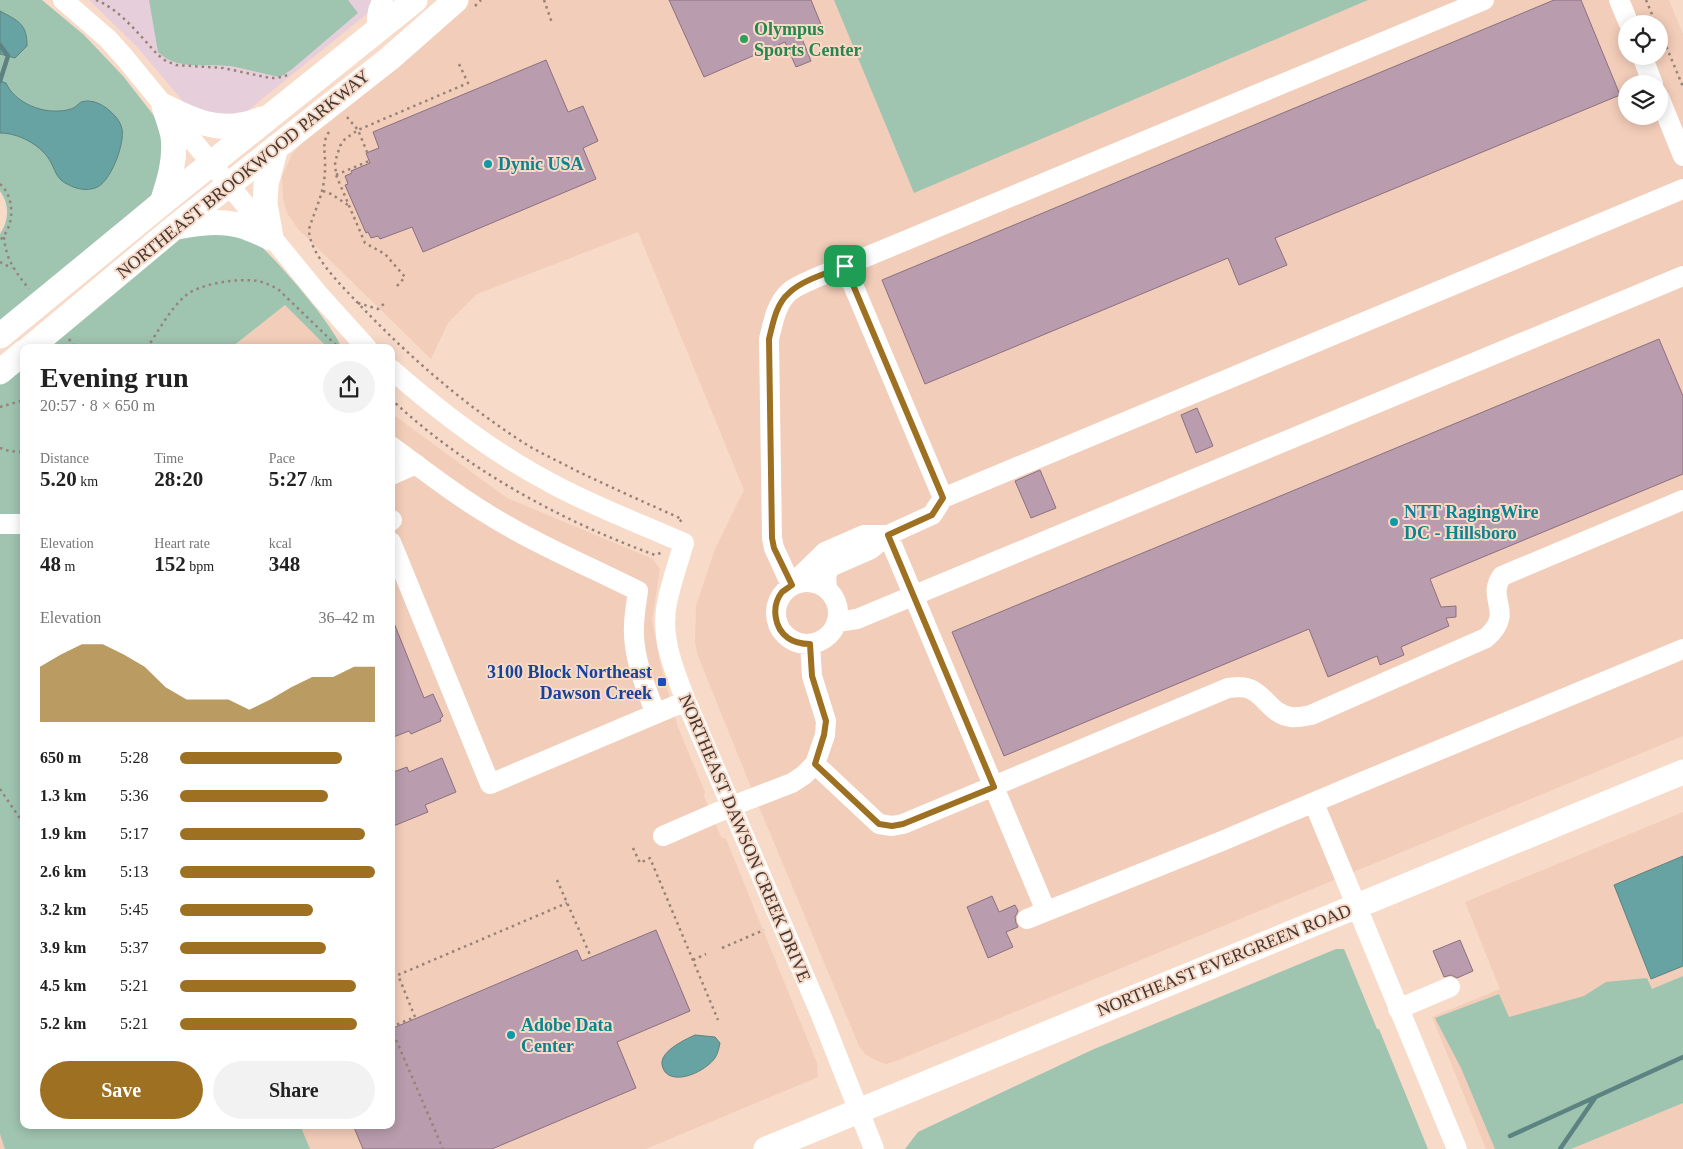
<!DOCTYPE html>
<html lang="en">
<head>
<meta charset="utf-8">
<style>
	body { margin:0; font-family:Georgia,serif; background:#f2f2f2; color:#222; height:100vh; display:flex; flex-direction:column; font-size:19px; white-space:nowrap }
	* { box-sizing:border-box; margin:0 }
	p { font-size:16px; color:#767676 }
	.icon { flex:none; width:28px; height:28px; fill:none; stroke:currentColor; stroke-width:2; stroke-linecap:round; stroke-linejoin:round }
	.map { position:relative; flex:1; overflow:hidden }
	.panel { position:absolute; left:20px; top:344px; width:375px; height:785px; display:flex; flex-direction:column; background:#fff; border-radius:10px; box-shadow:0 2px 12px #0003 }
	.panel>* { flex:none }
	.tools { position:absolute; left:1618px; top:15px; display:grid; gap:10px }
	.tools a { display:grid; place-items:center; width:50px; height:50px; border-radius:50%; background:#fff; box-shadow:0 2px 12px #0003; font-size:25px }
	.pin { position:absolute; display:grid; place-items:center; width:42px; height:42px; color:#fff; margin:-21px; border-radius:10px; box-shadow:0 2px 8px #0006 }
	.round { display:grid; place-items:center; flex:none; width:52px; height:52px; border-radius:26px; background:#f2f2f2 }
	.overview { display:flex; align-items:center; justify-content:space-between; height:85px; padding:0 20px }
	h1 { font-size:28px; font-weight:800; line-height:38px }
	.figures { display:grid; grid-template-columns:repeat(3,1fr); gap:8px; height:85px; padding:5px 20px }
	.figures div { display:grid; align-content:center }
	.figures b { font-size:21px; font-weight:800 }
	.figures small { font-size:14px; font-weight:400 }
	.figures p { font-size:14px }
	.chart { height:140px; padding:10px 20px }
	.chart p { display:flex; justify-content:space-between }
	.chart svg { width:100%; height:90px; margin-top:5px; fill:#9d7121; opacity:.7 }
	.cta { display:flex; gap:10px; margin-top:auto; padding:10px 20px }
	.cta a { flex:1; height:58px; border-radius:30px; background:#9d7121; color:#fff; font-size:20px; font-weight:800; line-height:58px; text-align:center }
	.cta a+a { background:#f2f2f2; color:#222 }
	ul { padding:0 20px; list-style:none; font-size:16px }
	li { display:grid; grid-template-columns:80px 60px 1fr; align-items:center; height:38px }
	li i { height:12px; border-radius:6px; background:#9d7121 }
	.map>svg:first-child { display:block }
	.commercial { fill:#e6cfdb }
	.built { fill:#f2cdb9; fill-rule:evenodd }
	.green { fill:#9fc4b0 }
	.water { fill:#67a3a3; stroke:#5c8381 }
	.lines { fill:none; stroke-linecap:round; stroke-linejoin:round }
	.stream { stroke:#5c8381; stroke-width:4.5 }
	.building { fill:#b99cad; stroke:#8b7080 }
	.path { stroke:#978378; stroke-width:2.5; stroke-dasharray:2.5 4; stroke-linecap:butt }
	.minor { stroke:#fff; stroke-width:20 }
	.major { stroke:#fff; stroke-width:25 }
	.route-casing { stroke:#fff; stroke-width:10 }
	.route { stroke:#9d7121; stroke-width:6 }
	.leisure-dot { fill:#2e9e5b; stroke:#f8dac9; stroke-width:2 }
	.culture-dot { fill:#0f9aa8; stroke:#f8dac9; stroke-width:2 }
	.transit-dot { fill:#1a4fb4; stroke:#f8dac9; stroke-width:2 }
	.labels { text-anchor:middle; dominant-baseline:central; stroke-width:4; stroke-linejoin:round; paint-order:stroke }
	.leisure-label { font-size:18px; font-weight:bold; fill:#27864d; stroke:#f8dac9; text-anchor:start }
	.culture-label { font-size:18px; font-weight:bold; fill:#0d838f; stroke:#f8dac9; text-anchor:start }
	.street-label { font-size:18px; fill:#433731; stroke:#f8dac9 }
	.transit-label { font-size:18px; font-weight:bold; fill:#164399; stroke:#f8dac9; text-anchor:end }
</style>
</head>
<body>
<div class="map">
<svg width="1683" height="1149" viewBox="0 0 1683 1149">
	<rect width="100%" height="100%" fill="#f8dac9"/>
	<path class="commercial" d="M89,0h295l-149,121 -47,-14 -51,-60z"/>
	<path class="built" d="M465,0h1204l14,34v702l-787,325 -10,3 -9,-3 -12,-7 -6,-8 -102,-244 -59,-146 -3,-14 1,-36 19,-57 29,-59 -106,-258 -161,62 -29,29 -17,36 -133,-130 -11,-16 -4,-15 -1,-21 10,-23 9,-10zM1626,24h33v32h-33zM1626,84h33v32h-33z
		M285,304l42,43 -95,1z
		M391,413l116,85 146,61 7,10 -8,51 8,43 18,64 27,65 -1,4 17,41 5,2 91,224 1,14 -172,72h-646v-168l24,144h367z
		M1683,812v337h-197l-54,-132 68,-28 -35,-87z"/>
	<path class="green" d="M0,0h42l42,35 39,41 39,50 -1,61 -161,137v-90c9,-14 10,-29 0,-43z
		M149,0h199l10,13 -67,57 -11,7c-17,-3 -33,-8 -50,-11 -25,-3 -53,5 -72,-14z
		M834,0h534l-454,193z
		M187,231c11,1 55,2 61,5 19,11 87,91 93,111h-14l-42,-42 -53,42 -192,1z
		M24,362v763h276l10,24h-305l-5,-15v-752z
		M1336,949h8l3,7 30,73h2l49,120h-523l13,-17 176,-83z
		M1683,976v127l-112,46h-76l-34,-81 -26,-50 64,-24 10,23 75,-21 22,-14 41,-4 5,11z"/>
	<path class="water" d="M0,11c18,10 27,12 27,35l-12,12 -15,-4z
		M0,81l6,2c8,18 32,29 51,28 5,0 14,-1 18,-4 1,-1 6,-5 6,-5 13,-4 26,5 34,14 3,3 6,8 7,13 3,15 -12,55 -27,59 -8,3 -19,1 -26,-3 -14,-6 -13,-15 -20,-26 -10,-15 -31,-26 -49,-26z
		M1683,856v110l-32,13 -37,-94z
		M695,1035l20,2 5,6c-1,5 -2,10 -5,15 -8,11 -30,23 -44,18 -3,-1 -7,-4 -8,-8 -7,-15 21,-28 32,-33z"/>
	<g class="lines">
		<path class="stream" d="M0,45l8,11 -8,25
			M1510,1136l173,-79
			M1560,1149l35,-51"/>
	</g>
	<path class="building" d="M669,0h142l11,27 -21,9 10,25 -15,6 -11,-25 -81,35z
		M1554,0h27l39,95 -345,143 12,27 -48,20 -11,-27 -303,126 -43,-104z
		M546,60l22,52 15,-6 15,35 -15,7 13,31 -173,73 -11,-25 -32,12 -2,-3 -7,2 -3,-6 -2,1 -21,-48 3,-1 -3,-8 7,-3 -1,-2 19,-8 -4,-10 13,-5 -6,-16z
		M1659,339l24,57v78l-253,105 11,28 15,-1v11l-10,1 3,8 -48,21 3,8 -24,10 -3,-9 -49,21 -19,-48 -305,127 -52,-124z
		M1197,408l16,38 -17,7 -15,-38z
		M1040,470l16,38 -25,10 -16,-37z
		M392,618l32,80 9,-4 10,22 -3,3 1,2 -30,13 -2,-3 -18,7z
		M442,758l14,34 -31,13 3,7 -37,15v-54l16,-6 2,5z
		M992,896l7,16 16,-7 3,6 -3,6 1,6 2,4 -12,5 7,15 -25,11 -21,-51z
		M656,930l34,81 -73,31 19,46 -144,61h-129l-10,-24h38v-96l186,-79 5,11z
		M1460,940l13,31 -16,7 -6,-3 -7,2 -11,-26z"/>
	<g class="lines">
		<path class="path" d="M96,0c25,10 44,36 62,55l8,6 10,4 47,3 47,10h7l11,-3
			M544,0l8,23
			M1646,0l10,24
			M475,6l6,-6
			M1659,29l24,58
			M347,117l11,13 9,22
			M329,132c-7,10 -4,19 -4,30 1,28 -8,42 -16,67 0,25 31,55 47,72 51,54 106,102 168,142 16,10 34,18 51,27 35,17 71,33 107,49l-3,4
			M336,175l33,-14
			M0,184c15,13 15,42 0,56
			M323,191l8,3 17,11
			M4,237c2,23 11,34 25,52
			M0,262l12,6
			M397,286l8,-9 -20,-23 -20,-11 -29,-68 -1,-13 5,-16 5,-7 13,-9 110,-47 -9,-19
			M358,303l20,6 8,-7
			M69,339l7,9
			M147,348c10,-15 24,-40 37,-51 15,-14 54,-19 74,-16 8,2 15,5 21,9l60,58
			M391,399c73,69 170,122 264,156l8,-3
			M0,407l24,-7
			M0,448l9,3 15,1
			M0,789l21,31 3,7
			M633,848l7,15 10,-5 68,162
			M557,880l34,77
			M722,948l42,-18
			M693,960l13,-6
			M391,1027l24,-10 -17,-42 169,-72
			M391,1028l52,121"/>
		<path class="minor" d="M63,0l45,39 17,19 195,238 47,52
			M1619,0l10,24
			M377,31c0,-11 -1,-21 6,-31
			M1642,56l11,28
			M1659,97l24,59
			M845,266l98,232
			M391,369c49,43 101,83 158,113 43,24 90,41 135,61 -6,20 -13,40 -17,60 -7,34 7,67 19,98l135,314 53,134
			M391,446c30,22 59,45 90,64 50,32 105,55 157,81 -2,15 -5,29 -4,44 1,27 12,54 22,79
			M391,475l25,-11
			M391,521l1,-1
			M0,524h24
			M888,535h-24l-39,17 -34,33 -17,-37 -2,-10 -3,-199c4,-16 7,-35 20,-47 7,-6 16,-9 24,-13l671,-279
			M888,535l158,376
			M391,542l99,242 196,-83
			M776 613a31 31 0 1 1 62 0a31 31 0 1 1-62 0Z
			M827,588l-1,-12 4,-9 41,-18 17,-14 44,-20 11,-17 740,-309
			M837,622l20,-3 826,-343
			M815,764l64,60 13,2 11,-2 325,-136c8,-1 17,-2 24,2 15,8 21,25 39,27 7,1 14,-1 20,-2l175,-77c30,-26 -1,-39 16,-62l181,-76
			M1314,803l143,346
			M663,836l69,-30 60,-23 12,-8 11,-11 10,-29 1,-14 -14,-45 -2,-32
			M1027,919l195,-78 140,-59 321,-133
			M1398,1009l52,-22"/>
		<path class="major" d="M164,106c35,18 60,28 98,13
			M162,203c7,-22 14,-43 11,-67 -2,-10 -6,-20 -9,-30
			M177,227c21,-4 43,-7 65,-1 10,3 20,8 29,12
			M271,238l-6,-34 1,-20 10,-37
			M0,336l162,-133 253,-203
			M30,348l145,-121 214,-168 67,-59
			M0,372l24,-20
			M766,1149l917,-377"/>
	</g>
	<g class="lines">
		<g class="route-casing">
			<path id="route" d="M845,266l98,232 -11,17 -44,20 106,252 -91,37 -11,2 -13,-2 -64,-60 9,-29 2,-14 -14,-45 -2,-32c-8,0 -15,-1 -22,-6 -14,-10 -17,-32 -6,-46 3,-2 7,-5 10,-7l-18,-37 -2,-10 -3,-199c4,-16 7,-35 20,-46 13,-13 39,-20 56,-27z"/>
		</g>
		<use href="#route" class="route"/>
	</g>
	<circle class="leisure-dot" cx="744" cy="39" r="5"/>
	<g class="culture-dot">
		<circle cx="488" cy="164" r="5"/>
		<circle cx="1394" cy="522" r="5"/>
		<circle cx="511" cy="1035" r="5"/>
	</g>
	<rect class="transit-dot" x="657" y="677" width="10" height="10" rx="2.5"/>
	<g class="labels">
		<g class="leisure-label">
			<text x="754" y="29">Olympus<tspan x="754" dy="21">Sports Center</tspan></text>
		</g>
		<g class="culture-label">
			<text x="498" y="164">Dynic USA</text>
			<text x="1404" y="512">NTT RagingWire<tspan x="1404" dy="21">DC - Hillsboro</tspan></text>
			<text x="521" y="1025">Adobe Data<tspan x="521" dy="21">Center</tspan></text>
		</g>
		<g class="street-label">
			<text transform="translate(243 174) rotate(-39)">NORTHEAST BROOKWOOD PARKWAY</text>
			<text transform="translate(745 838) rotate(67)">NORTHEAST DAWSON CREEK DRIVE</text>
			<text transform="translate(1224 960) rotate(-22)">NORTHEAST EVERGREEN ROAD</text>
		</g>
		<g class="transit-label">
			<text x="652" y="672">3100 Block Northeast<tspan x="652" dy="21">Dawson Creek</tspan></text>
		</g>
	</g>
</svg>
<div class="tools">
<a><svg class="icon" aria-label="locate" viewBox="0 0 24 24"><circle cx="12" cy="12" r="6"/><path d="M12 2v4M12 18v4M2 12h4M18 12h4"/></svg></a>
<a><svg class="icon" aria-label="layers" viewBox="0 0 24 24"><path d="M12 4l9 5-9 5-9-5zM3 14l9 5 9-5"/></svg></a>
</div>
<div class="pin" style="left:845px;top:266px;background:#1e9e55"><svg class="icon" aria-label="arrive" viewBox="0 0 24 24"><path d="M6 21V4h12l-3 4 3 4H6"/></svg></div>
<section class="panel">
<div class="overview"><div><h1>Evening run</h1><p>20:57 · 8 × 650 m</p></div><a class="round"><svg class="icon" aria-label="share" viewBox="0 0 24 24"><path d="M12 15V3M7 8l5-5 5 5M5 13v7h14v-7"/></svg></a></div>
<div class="figures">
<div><p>Distance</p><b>5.20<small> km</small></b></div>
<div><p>Time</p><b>28:20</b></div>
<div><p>Pace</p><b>5:27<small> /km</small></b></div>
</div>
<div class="figures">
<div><p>Elevation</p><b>48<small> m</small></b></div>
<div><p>Heart rate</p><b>152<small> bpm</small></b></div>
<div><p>kcal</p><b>348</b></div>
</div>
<div class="chart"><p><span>Elevation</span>36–42 m</p>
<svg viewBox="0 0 160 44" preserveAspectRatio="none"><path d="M0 44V17L10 11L20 6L30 6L40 11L50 17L60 27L70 33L80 33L90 33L100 38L110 33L120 27L130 22L140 22L150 17L160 17V44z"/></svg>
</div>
<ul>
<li><b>650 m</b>5:28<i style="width:83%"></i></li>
<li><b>1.3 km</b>5:36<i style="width:76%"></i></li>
<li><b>1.9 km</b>5:17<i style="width:95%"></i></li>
<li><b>2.6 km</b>5:13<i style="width:100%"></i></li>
<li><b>3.2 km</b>5:45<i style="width:68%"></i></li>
<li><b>3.9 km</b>5:37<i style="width:75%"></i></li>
<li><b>4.5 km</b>5:21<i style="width:90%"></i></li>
<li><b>5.2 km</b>5:21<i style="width:91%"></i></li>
</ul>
<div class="cta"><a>Save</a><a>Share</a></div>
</section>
</div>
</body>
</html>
